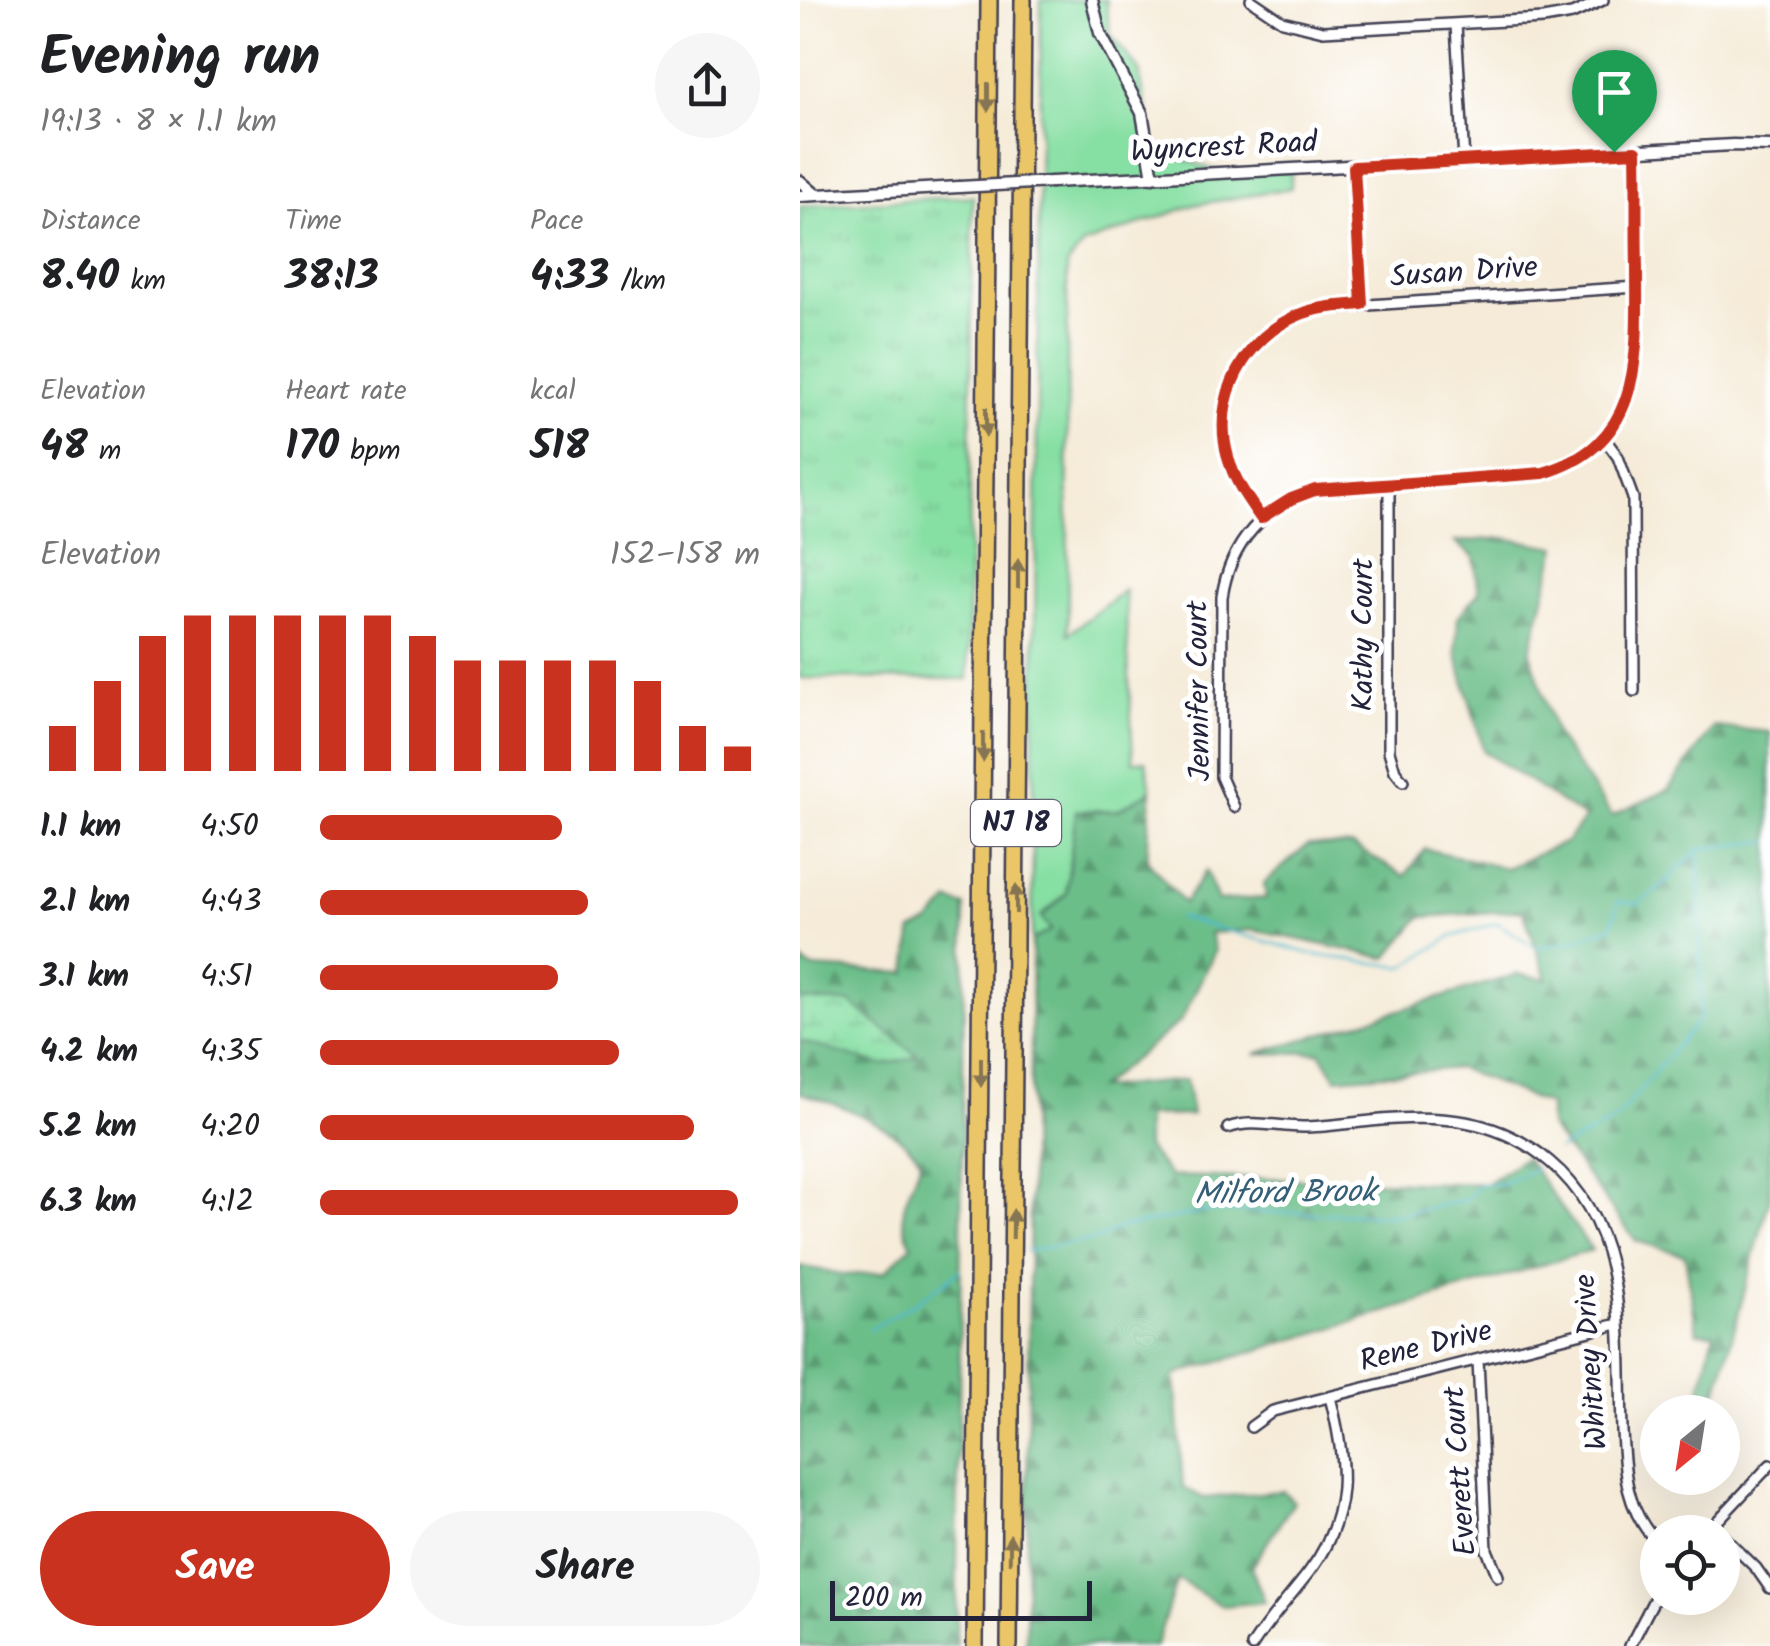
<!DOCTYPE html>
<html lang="en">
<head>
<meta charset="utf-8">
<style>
	body { margin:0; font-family:Kalam,sans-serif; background:#f6f6f6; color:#202124; height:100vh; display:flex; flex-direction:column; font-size:38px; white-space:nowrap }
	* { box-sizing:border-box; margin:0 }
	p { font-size:32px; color:#757577 }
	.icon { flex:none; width:55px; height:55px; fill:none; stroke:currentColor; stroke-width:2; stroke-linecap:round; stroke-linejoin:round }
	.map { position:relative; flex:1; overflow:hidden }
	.details { display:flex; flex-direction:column; background:#fff; width:800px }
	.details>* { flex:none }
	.needle { width:65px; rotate:210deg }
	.controls { position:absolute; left:840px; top:1395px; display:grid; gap:20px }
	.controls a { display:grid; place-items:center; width:100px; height:100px; border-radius:50%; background:#fff; box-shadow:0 10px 40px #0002; font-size:50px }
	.scale { position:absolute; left:30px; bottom:25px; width:262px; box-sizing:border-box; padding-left:10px; border:5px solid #22223b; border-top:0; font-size:28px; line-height:35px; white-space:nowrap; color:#22223b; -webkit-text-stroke:8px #fff; paint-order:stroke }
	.pin { position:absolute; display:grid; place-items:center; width:85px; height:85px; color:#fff; margin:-102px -42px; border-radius:50% 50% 50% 0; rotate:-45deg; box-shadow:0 0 10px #0007 }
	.pin .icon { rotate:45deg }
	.round { display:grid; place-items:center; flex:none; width:105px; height:105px; border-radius:52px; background:#f6f6f6 }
	.overview { display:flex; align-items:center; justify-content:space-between; height:170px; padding:0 40px }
	h1 { font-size:55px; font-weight:800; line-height:75px }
	.figures { display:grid; grid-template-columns:repeat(3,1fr); gap:15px; height:170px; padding:10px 40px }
	.figures div { display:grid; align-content:center }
	.figures b { font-size:42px; font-weight:800 }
	.figures small { font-size:28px; font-weight:400 }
	.figures p { font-size:28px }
	.chart { height:280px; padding:20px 40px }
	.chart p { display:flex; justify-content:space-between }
	.chart svg { width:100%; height:180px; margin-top:10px; stroke:#c8321e; stroke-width:6 }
	.primary-button { display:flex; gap:20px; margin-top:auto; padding:20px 40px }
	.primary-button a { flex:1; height:115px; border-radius:60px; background:#c8321e; color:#fff; font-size:40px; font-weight:800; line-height:115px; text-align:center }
	.primary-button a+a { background:#f6f6f6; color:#202124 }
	ul { padding:0 40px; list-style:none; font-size:32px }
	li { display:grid; grid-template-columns:160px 120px 1fr; align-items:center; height:75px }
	li i { height:25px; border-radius:12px; background:#c8321e }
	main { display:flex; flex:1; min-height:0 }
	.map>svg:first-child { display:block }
	.green { fill:#86dfa3; stroke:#54806f; stroke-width:2.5 }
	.forest { fill:url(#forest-firs); stroke:#477062; stroke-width:2.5 }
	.wetland { fill:url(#wetland-marsh); stroke:#54806f; stroke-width:2.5 }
	.park { fill:url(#park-tufts); stroke:#54806f; stroke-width:2.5 }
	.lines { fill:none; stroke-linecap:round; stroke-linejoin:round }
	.stream { stroke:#51bace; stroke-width:2.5 }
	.minor-casing { stroke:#424053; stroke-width:14 }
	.tertiary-casing { stroke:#424053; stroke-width:15 }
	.motorway-casing { stroke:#424053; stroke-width:20 }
	.minor { stroke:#fff; stroke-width:9 }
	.tertiary { stroke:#fff; stroke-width:10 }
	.motorway { stroke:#ebc669; stroke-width:15 }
	.tertiary-bridge-casing { stroke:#424053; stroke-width:15; stroke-linecap:butt }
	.tertiary-bridge { stroke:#fff; stroke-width:10 }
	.oneway { fill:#867452 }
	.route-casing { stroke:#fff; stroke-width:20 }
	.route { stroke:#c8321e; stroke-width:12 }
	.labels { text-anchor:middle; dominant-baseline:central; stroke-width:10; stroke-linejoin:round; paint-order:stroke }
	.shield { fill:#fff; stroke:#646476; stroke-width:2.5 }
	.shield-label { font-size:28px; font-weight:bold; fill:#22223b }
	.street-label { font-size:30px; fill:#22223b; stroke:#fff }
	.water-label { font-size:32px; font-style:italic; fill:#355f76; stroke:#fff }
</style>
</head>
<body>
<main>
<section class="details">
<div class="overview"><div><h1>Evening run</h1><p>19:13 · 8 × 1.1 km</p></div><a class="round"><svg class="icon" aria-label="share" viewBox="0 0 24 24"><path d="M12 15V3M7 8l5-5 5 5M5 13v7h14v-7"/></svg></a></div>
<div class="figures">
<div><p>Distance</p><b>8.40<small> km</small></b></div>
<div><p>Time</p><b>38:13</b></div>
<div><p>Pace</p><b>4:33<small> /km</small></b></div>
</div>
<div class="figures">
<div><p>Elevation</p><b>48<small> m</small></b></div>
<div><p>Heart rate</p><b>170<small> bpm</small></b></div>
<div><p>kcal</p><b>518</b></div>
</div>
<div class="chart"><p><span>Elevation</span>152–158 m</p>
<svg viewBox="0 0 160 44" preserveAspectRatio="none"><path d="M5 44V33M15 44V22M25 44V11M35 44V6M45 44V6M55 44V6M65 44V6M75 44V6M85 44V11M95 44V17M105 44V17M115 44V17M125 44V17M135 44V22M145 44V33M155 44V38"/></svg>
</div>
<ul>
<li><b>1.1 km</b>4:50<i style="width:55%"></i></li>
<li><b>2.1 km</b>4:43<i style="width:61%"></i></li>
<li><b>3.1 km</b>4:51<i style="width:54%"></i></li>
<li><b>4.2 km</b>4:35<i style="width:68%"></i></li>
<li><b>5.2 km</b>4:20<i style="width:85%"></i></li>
<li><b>6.3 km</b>4:12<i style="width:95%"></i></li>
</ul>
<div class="primary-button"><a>Save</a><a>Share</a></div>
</section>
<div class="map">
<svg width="970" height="1646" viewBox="0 0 970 1646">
	<defs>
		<pattern id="forest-firs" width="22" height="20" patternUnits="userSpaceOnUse" patternTransform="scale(2.5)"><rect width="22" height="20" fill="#6cbe89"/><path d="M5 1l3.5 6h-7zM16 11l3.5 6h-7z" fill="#589a71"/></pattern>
		<pattern id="wetland-marsh" width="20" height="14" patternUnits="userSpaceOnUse" patternTransform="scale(2.5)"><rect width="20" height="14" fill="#86dfa3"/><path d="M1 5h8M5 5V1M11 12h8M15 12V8" fill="none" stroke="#73bf8d"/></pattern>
		<pattern id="park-tufts" width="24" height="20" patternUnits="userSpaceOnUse" patternTransform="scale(2.5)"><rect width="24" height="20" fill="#86dfa3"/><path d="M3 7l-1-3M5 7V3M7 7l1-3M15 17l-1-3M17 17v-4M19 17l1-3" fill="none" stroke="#73bf8d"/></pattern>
	</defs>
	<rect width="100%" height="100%" fill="#fff"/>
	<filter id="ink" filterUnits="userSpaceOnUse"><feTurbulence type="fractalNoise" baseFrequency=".01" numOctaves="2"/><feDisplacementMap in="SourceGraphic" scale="20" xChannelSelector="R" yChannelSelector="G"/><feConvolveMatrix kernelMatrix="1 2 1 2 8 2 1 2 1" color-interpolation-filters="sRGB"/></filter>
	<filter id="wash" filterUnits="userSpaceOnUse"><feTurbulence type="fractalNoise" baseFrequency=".0048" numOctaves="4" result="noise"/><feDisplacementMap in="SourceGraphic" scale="40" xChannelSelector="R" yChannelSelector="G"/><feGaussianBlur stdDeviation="2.25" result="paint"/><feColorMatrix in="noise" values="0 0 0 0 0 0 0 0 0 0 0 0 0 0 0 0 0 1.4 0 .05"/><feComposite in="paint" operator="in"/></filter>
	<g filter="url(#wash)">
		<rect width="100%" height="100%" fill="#f5ebd8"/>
		<path class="green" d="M241,0h65l4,34 29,36 14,78 72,26 66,-4v18l-97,17 -110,39 -17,21 1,369 57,-44 8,171h13l5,30 -33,19 -42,1 -10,83 -25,22 10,14 -19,10z"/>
		<path class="forest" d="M703,538l54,9 -27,105 26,83 56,81 56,-26 46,-63 56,5v465l-58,215h-17l19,-79 -17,-1 -12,-77 -49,-14 -87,-115v-21l-91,-37 -122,10 -16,-26 -65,2 263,-80 29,5 -24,-69 -102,7 -34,41 -134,-28 -43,3 5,18 -34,70 -83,67 88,-8 6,35 -46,1v31l24,29 316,8 39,-27 67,93 -417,125 8,112 21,11 79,-7 11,11 -43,65 14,35 -43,4 -45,-27 -21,67h-130l6,-706 19,-10 -10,-13 25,-23 10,-83 42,-1 33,-19 -4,69 37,43 22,-32 12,30 48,-3 -2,-15 44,-38 45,1 52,30 20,-27 81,19 60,-26 19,-24 -101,-66 -28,-100 2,-35 21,-25 -5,-35 -19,-15z
			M150,901l15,5 -9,740h-156v-380l47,9 38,-3 27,-27c-20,-37 -1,-50 9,-85 -23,-33 -83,-57 -121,-67v-133l12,8 95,5 5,-42 17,-8z"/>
		<path class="wetland" d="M0,1000l51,3 68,54 -37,8 -82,-24z"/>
		<path class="park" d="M173,196l-5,483 -168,-1v-472z"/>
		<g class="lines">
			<path class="stream" d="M378,917l137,38 89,12 47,-30 46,-14 40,25 35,-7 40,-15 6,-25 19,3 19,-13 43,-42
				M758,1150l57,-30 86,-103 -2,-168 71,-8
				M227,1251l72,-12 20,-11 92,-17 184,4 71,-15 14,-16h21l35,-15
				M69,1330l49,-29 43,-31"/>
		</g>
	</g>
	<g filter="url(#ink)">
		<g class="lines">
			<g class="minor-casing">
				<path id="minor" d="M451,0l31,21 41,10 220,-12 29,-5 31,-14
					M656,25l8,136
					M554,167l8,137
					M804,438l14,19 15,41 1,193
					M589,484v267l6,20 8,10
					M461,517c-14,-19 -28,-38 -34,-62 -18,-69 31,-132 97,-147l313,-21
					M434,807l-13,-30 1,-180c8,-54 42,-91 93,-107l228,-17c102,-29 94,-119 93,-205 0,-39 1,-78 0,-117
					M428,1128c24,-9 49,-1 75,-1 22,0 45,-4 68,-6 66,-7 126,-4 179,41 80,67 69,174 72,269 2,42 4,80 36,112
					M678,1360l9,190 11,26
					M451,1427l22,-16 345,-87
					M907,1532l63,-67
					M922,1535l34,33 14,20
					M452,1646c17,-27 38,-49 57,-74 43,-57 38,-109 21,-175
					M830,1646l28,-54"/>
			</g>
			<g class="tertiary-casing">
				<path id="tertiary" d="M292,0l8,33 42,80 11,64
					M0,181l15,13
					M252,182l681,-37 37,1
					M0,196l159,-9"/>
			</g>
			<g class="motorway-casing">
				<path id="motorway" d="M175,1646l14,-1646
					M209,1646l14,-1646"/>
			</g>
			<use href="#minor" class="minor"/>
			<use href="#tertiary" class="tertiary"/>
			<use href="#motorway" class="motorway"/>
			<g class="tertiary-bridge-casing">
				<path id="tertiary-bridge" d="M159,187l93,-5"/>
			</g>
			<use href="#tertiary-bridge" class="tertiary-bridge"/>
		</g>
		<defs><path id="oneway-solid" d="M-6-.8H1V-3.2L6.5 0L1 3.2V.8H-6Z" transform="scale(2.5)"/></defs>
		<g class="oneway">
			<use href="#oneway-solid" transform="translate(188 97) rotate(90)"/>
			<use href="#oneway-solid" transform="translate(186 422) rotate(90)"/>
			<use href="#oneway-solid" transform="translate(218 574) rotate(-90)"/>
			<use href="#oneway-solid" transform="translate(183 747) rotate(90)"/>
			<use href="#oneway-solid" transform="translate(216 899) rotate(-90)"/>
			<use href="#oneway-solid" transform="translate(181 1072) rotate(90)"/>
			<use href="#oneway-solid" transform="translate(213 1224) rotate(-89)"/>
			<use href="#oneway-solid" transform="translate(210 1549) rotate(-89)"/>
		</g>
	</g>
	<g class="lines" filter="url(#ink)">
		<g class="route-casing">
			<path id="route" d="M836,151c1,39 0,78 1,117 0,86 8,176 -94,205l-228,17 -24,9 -30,19c-14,-20 -27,-38 -33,-61 -17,-59 17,-121 73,-143 20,-8 41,-8 61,-10l-8,-137z"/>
		</g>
		<use href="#route" class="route"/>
	</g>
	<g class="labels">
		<rect class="shield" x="171" y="800" width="90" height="46" rx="8"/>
		<g class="shield-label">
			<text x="216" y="823">NJ 18</text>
		</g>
		<g class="street-label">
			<text transform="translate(424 148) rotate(-3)">Wyncrest Road</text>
			<text transform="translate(664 273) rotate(-4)">Susan Drive</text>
			<text transform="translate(564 635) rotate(-90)">Kathy Court</text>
			<text transform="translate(400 691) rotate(-91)">Jennifer Court</text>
			<text transform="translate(626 1347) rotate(-14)">Rene Drive</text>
			<text transform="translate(792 1362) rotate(-94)">Whitney Drive</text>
			<text transform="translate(661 1471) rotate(-94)">Everett Court</text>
		</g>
		<g class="water-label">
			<text transform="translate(485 1194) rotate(-1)">Milford Brook</text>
		</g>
	</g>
</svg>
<div class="controls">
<a><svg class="needle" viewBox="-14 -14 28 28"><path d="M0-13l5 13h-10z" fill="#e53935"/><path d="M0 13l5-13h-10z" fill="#757577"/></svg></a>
<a><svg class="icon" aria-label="locate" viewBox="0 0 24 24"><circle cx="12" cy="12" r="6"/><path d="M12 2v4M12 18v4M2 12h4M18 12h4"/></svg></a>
</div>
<div class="scale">200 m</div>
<div class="pin" style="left:814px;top:152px;background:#1e9e55"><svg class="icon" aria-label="arrive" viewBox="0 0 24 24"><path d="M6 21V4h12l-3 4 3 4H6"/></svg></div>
</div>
</main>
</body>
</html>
